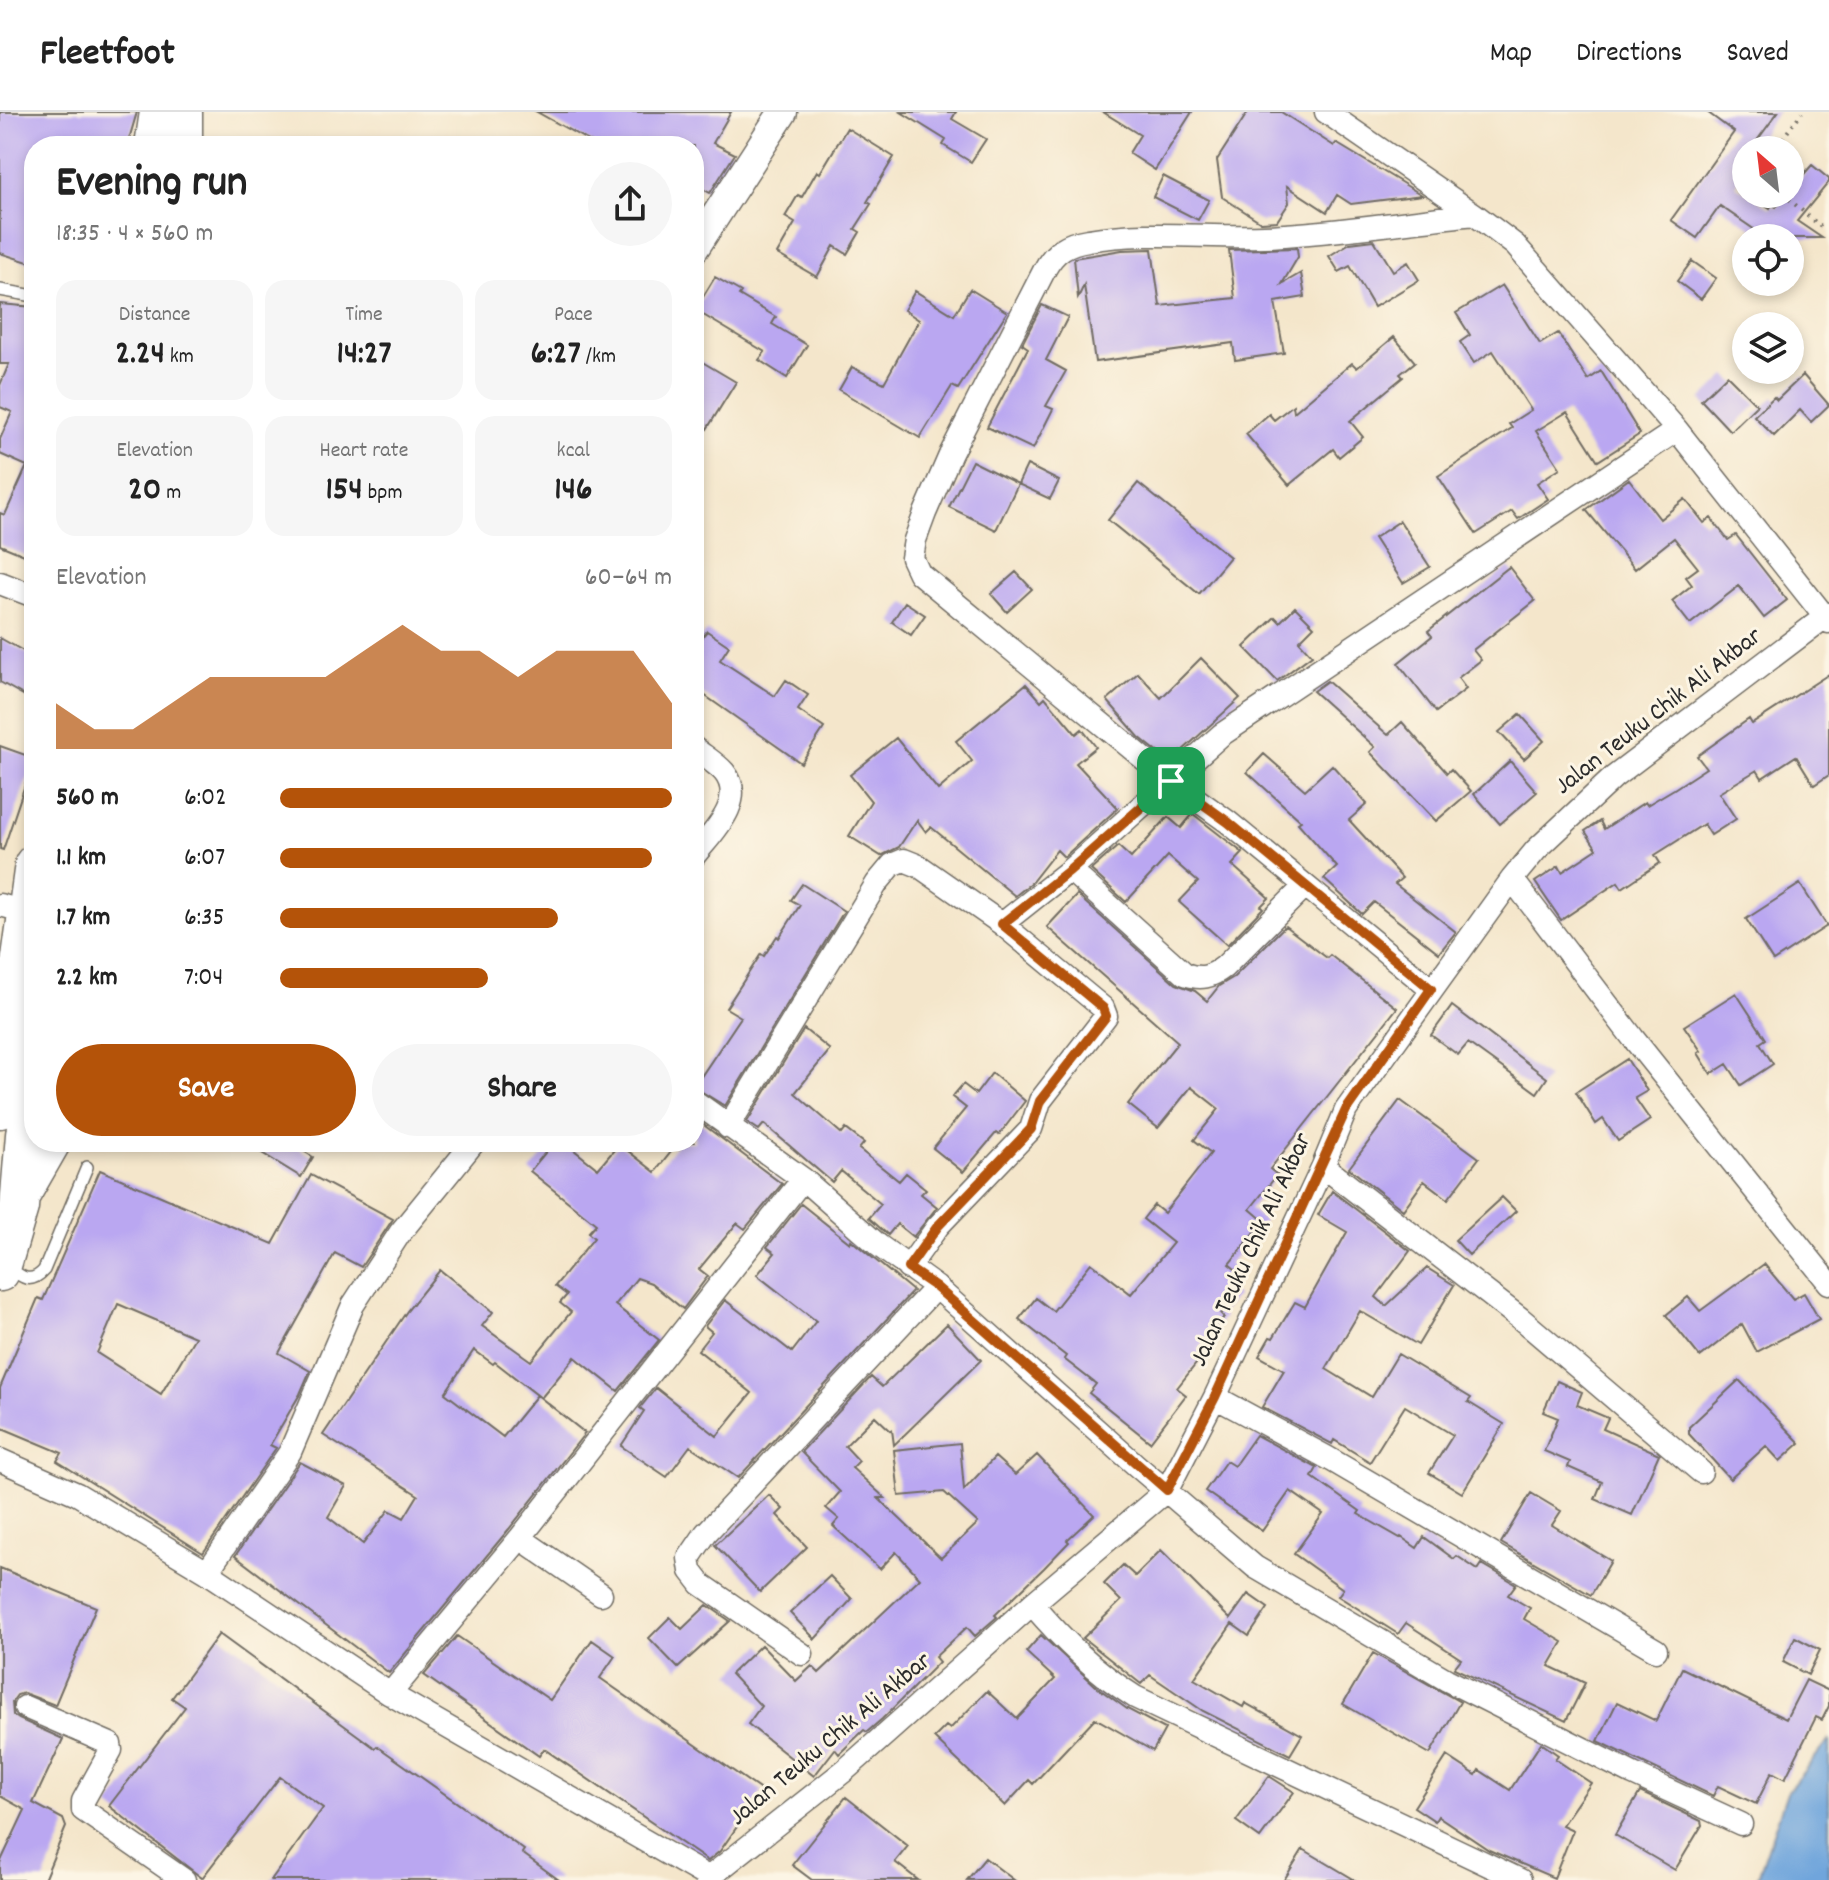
<!DOCTYPE html>
<html lang="en">
<head>
<meta charset="utf-8">
<style>
	body { margin:0; font-family:Dekko,sans-serif; background:#f6f6f6; color:#222; height:100vh; display:flex; flex-direction:column; font-size:30px; white-space:nowrap }
	* { box-sizing:border-box; margin:0 }
	p { font-size:26px; color:#767676 }
	.icon { flex:none; width:44px; height:44px; fill:none; stroke:currentColor; stroke-width:2; stroke-linecap:round; stroke-linejoin:round }
	.map { position:relative; flex:1; overflow:hidden }
	.details { position:absolute; left:24px; top:24px; width:680px; height:1016px; display:flex; flex-direction:column; background:#fff; border-radius:32px; box-shadow:0 4px 12px #0003 }
	.details>* { flex:none }
	.needle { width:52px; rotate:332deg }
	.buttons { position:absolute; left:1732px; top:24px; display:grid; gap:16px }
	.buttons a { display:grid; place-items:center; width:72px; height:72px; border-radius:50%; background:#fff; box-shadow:0 4px 12px #0003; font-size:40px }
	.pin { position:absolute; display:grid; place-items:center; width:68px; height:68px; color:#fff; margin:-34px; border-radius:16px; box-shadow:0 4px 12px #0006 }
	.round { display:grid; place-items:center; flex:none; width:84px; height:84px; border-radius:42px; background:#f6f6f6 }
	.summary { display:flex; align-items:center; justify-content:space-between; height:136px; padding:0 32px }
	h1 { font-size:44px; font-weight:700; line-height:60px }
	.figures { display:grid; grid-template-columns:repeat(3,1fr); gap:12px; height:136px; padding:8px 32px }
	.figures div { display:grid; align-content:center; border-radius:20px; background:#f6f6f6; text-align:center }
	.figures b { font-size:34px; font-weight:700 }
	.figures small { font-size:22px; font-weight:400 }
	.figures p { font-size:22px }
	.chart { height:224px; padding:16px 32px }
	.chart p { display:flex; justify-content:space-between }
	.chart svg { width:100%; height:144px; margin-top:8px; fill:#b45309; opacity:.7 }
	.action { display:flex; gap:16px; margin-top:auto; padding:16px 32px }
	.action a { flex:1; height:92px; border-radius:48px; background:#b45309; color:#fff; font-size:32px; font-weight:700; line-height:92px; text-align:center }
	.action a+a { background:#f6f6f6; color:#222 }
	ul { padding:0 32px; list-style:none; font-size:26px }
	li { display:grid; grid-template-columns:128px 96px 1fr; align-items:center; height:60px }
	li i { height:20px; border-radius:10px; background:#b45309 }
	header { display:flex; align-items:center; gap:48px; box-sizing:border-box; height:112px; padding:0 40px; background:#fff; border-bottom:2px solid #e0e0e0 }
	header strong { font-size:38px }
	nav { display:flex; gap:44px; margin-inline-start:auto; font-size:28px }
	.map>svg:first-child { display:block }
	.water { fill:#6fa5dc; stroke:#4d6884; stroke-width:2 }
	.building { fill:#baa7f1; fill-rule:evenodd }
	.lines { fill:none; stroke-linecap:round; stroke-linejoin:round }
	.service-casing { stroke:#716c63; stroke-width:14 }
	.minor-casing { stroke:#716c63; stroke-width:25 }
	.tertiary-casing { stroke:#716c63; stroke-width:31 }
	.trunk-casing { stroke:#716c63; stroke-width:41 }
	.path { stroke:#716c63; stroke-width:4; stroke-dasharray:2 6; stroke-linecap:butt }
	.service { stroke:#fff; stroke-width:11 }
	.minor { stroke:#fff; stroke-width:22 }
	.tertiary { stroke:#fff; stroke-width:28 }
	.trunk { stroke:#fff; stroke-width:38 }
	.route-casing { stroke:#fff; stroke-width:16 }
	.route { stroke:#b45309; stroke-width:10 }
	.labels { text-anchor:middle; dominant-baseline:central; stroke-width:6; stroke-linejoin:round; paint-order:stroke }
	.street-label { font-size:26px; fill:#2b2b2b; stroke:#fcf5e5 }
</style>
</head>
<body>
<header>
<strong>Fleetfoot</strong>
<nav><a>Map</a><a>Directions</a><a>Saved</a></nav>
</header>
<div class="map">
<svg width="1829" height="1768" viewBox="0 0 1829 1768">
	<rect width="100%" height="100%" fill="#fcf5e5"/>
	<filter id="ink" filterUnits="userSpaceOnUse"><feTurbulence type="fractalNoise" baseFrequency=".0125" numOctaves="2"/><feDisplacementMap in="SourceGraphic" scale="16" xChannelSelector="R" yChannelSelector="G"/><feConvolveMatrix kernelMatrix="1 2 1 2 8 2 1 2 1" color-interpolation-filters="sRGB"/></filter>
	<filter id="wash" filterUnits="userSpaceOnUse"><feTurbulence type="fractalNoise" baseFrequency=".006" numOctaves="4" result="noise"/><feDisplacementMap in="SourceGraphic" scale="32" xChannelSelector="R" yChannelSelector="G"/><feGaussianBlur stdDeviation="1.8" result="paint"/><feColorMatrix in="noise" values="0 0 0 0 0 0 0 0 0 0 0 0 0 0 0 0 0 1.4 0 .05"/><feComposite in="paint" operator="in"/></filter>
	<g filter="url(#wash)">
		<rect width="100%" height="100%" fill="#f4e6cb"/>
		<path class="water" d="M1829,1628v140h-72l30,-88z"/>
		<g id="blocks">
			<path class="building" d="M0,0h137l-10,34h-93v118l-34,-11z
				M537,0h194l-18,31 22,11 -25,39 -16,-9v-38h-96z
				M901,0h55l-4,7 34,20 -15,23 -28,-17 3,-5z
				M1103,0h89l-37,58 -26,-17 11,-18z
				M1248,0h33l53,34 2,-3 86,52 -71,9 -14,-9 -10,17 -40,-26 2,17 -12,18 -16,1 -39,-25 -5,-37z
				M1707,0h71l-28,38h-4v20l-11,15 35,23 2,-4 4,3 11,-13h3v-4l22,-25 17,14v3l-32,39 25,17h-73l6,-8 -35,-24 -23,32 -26,-18 63,-88z
				M847,16l47,29 -27,45 4,2 -16,25 5,3 -13,22 -13,-8 -17,31 -40,-23 18,-31 -10,-6 13,-22 4,2 15,-26 3,2z
				M1163,64l46,24 -11,20 -45,-23z
				M1374,128l19,31 15,-9 11,18 -45,27 -24,-41 -11,6 -10,-16 21,-13z
				M1297,136l1,9 -16,27 19,-11 4,24 -30,5 9,51 -49,7 -2,-17 -138,19 -11,-77 -6,13 -4,-40 48,-8 30,-1 8,57 75,-8 -6,-48z
				M1692,149l24,17 -15,21 -24,-18z
				M715,165l26,15 -2,3 37,22 -4,7 35,21 -20,33 -28,-18 6,-8 -70,-42z
				M1502,173l38,59 18,-11 30,47 13,-9 39,63 -42,27 -31,-49 -31,19 24,37 -23,15 11,16 -30,20 -6,-8 -36,23 -38,-58 74,-48 -3,-4 22,-14 -38,-59 -19,12 -14,-21 10,-7 -14,-22z
				M970,177l37,23 -49,77 -6,-3 -32,52 -81,-48 13,-23 32,16 35,-63 -15,-10 11,-19 39,24z
				M0,192l34,3v252l-34,-14v-32l5,2 22,-49 -27,-12v-15l12,-27 -12,-5v-22l9,-21h-9z
				M1042,193l26,12 -22,43 20,11 -20,35 7,3 -20,40 -46,-22 41,-79 -6,-4z
				M1394,225l21,25 -15,12 3,3 -53,44 13,16 -24,20 -6,-8 -44,36 -43,-51 23,-20 5,6 19,-15 1,7 58,-49 5,5z
				M694,245l42,25 -29,47 -13,-8z
				M1727,263l30,30 -27,26 -29,-31z
				M1803,263l26,30 -18,17 -11,-12 -26,26 -20,-20 20,-19 3,3z
				M972,349l46,23 -22,46 -47,-23z
				M1027,353l32,16 -9,18 -32,-15z
				M1629,367l31,40 25,-20 19,24 7,-5 17,22 8,-5 51,65 -23,18 -25,-32 -49,38 -18,-23 20,-16 -6,-8 12,-9 -24,-30 -39,31 -49,-59z
				M1138,371l92,74 -31,37 -91,-74z
				M1400,409l30,46 -27,16 -29,-45z
				M1509,455l26,34 -62,49 8,10 -23,18 8,11 -30,23 -38,-49 34,-27 -4,-5z
				M1016,460l16,17 -25,23 -16,-18z
				M905,490l20,13 -14,20 -19,-13z
				M1295,495l19,19 -15,15 13,14 -35,26 -33,-34 31,-30 5,5z
				M707,519l22,15 -9,14 55,36 11,-16 22,15 -10,15 26,18 -23,35 -107,-75v-56l8,5z
				M0,526l34,19v44l-34,-19z
				M1201,546l39,40 -70,64 -31,-25 -32,-37 31,-27 23,25z
				M1829,562v101l-15,10 -18,-29 -34,22 -5,-8 -38,23 17,26 -25,16 -7,-11 -49,31 5,8 -23,15 -15,10 -4,-6 -57,38 -26,-38 24,-16 3,6 35,-23 -12,-18 15,-10 4,8 41,-27 2,3 27,-16 32,-21 -9,-12 52,-37 3,5z
				M1327,569l61,54 14,-13 45,51 4,-4 20,22 -35,30 -66,-69 5,-5 -62,-56z
				M1026,572l15,17 4,-4 31,37 6,-5 14,18 -20,16 42,45 -54,49 -7,-7 -26,33 -16,13 -84,-69 -5,5 -9,-12 -18,27 -18,9 -32,-20 22,-35 -21,-26 46,-37 42,52 34,-29 -16,-20z
				M1520,602l24,27 -20,18 -25,-27z
				M0,634l34,12 -31,92 -3,-1z
				M1264,642l41,36 27,-25 35,39 -18,16 53,58 -7,6 61,48 -17,21 -65,-51 -12,12 -38,-35 13,-12 -39,-44 3,-2 -54,-49z
				M1510,649l27,31 -37,32 -26,-30z
				M1193,702l50,39 -11,12 37,33 -8,8 2,2 -36,37 -48,-43 19,-20 -30,-26 -42,46 -35,-32 27,-24 13,12 37,-41 13,11z
				M802,772l42,27 -119,195 -31,-19 47,-70 -15,-9 35,-54 3,2 13,-20 2,2 21,-33 -9,-5z
				M1800,772l27,42 -54,35 -27,-42z
				M1077,783l99,89 19,7 12,10 12,-15 15,-9 51,-51 42,32 3,-3 67,53 -127,161 7,6 -27,34 14,12 -35,43 12,10 -12,16 7,6 -15,18 3,3 -26,33 5,5 -26,33 9,7 -36,47 -61,-49 7,-9 -32,-25 2,-3 -47,-37 17,-21 17,13 38,-48 40,31 42,-51 -30,-24 11,-14 10,8 47,-60 -17,-13 25,-31 -28,-22 -33,41 -30,-24 50,-62 -131,-115z
				M1736,881l30,46 -6,4 13,21 -32,21 -14,-21 -16,10 -13,-21 3,-2 -17,-25z
				M1452,894l95,72 -10,15 -69,-50 -10,12 -27,-20z
				M804,917l26,21 -35,43 47,41 4,-5 18,14 -5,6 40,32 7,-8 20,16 -5,5 16,13 -24,30 -16,-13 -9,11 -19,-17 12,-14 -40,-33 -9,11 -68,-58 -5,6 -12,-8z
				M1627,947l20,32 -12,7 15,22 -32,21 -15,-22 -7,5 -20,-32z
				M992,961l33,28 -26,34 -3,-2 -33,39 -30,-24 33,-40 -14,-11 11,-13 13,10z
				M1400,988l79,58 -31,41 -24,-18 -21,29 -54,-42z
				M697,1008l85,64 -37,45 -8,-6 -38,46 9,7 -25,33 -32,-26 -14,-5 -22,27 44,35 -41,51 -43,-34 -34,41 -46,-36 -2,2 -19,-14 -29,43 58,44 34,-42 48,38 -76,96 -120,144 -154,-117 65,-94 46,24 -18,31 35,27 26,-34 15,8 14,-23 -95,-60 84,-124 33,-41 53,42 -11,14 49,35 40,-49 -11,-9 7,-8 -12,-9 39,-48 -6,-5 8,-9 -66,-53 24,-29h10l34,27 21,-25 36,28 24,-30h15v-19z
				M244,1030h45l24,15 -12,20z
				M100,1058l173,74 38,-69 82,44 -32,48 -26,-14 -56,100 31,18 -10,23 -30,51 6,3 -73,105 -146,-92 5,-8 -62,-26v-39l38,-90 5,2zM118,1192l77,33 -34,57 -64,-41z
				M1332,1079l78,60 -34,46 10,9 41,-38 27,17 -36,60 -58,-34 -34,58 46,28 26,-43 73,44 -3,4 36,22 -42,69 -33,-20 24,-38 -48,-29 -35,56 -36,-22 -2,4 -70,-37 22,-37 -25,-14 11,-19 3,1 22,-36 10,5 42,-75 -29,-17z
				M1502,1085l14,14 -47,44 -14,-15z
				M801,1092l49,39 1,-3 62,51 -175,187 -48,-32 -23,31 -46,-31 23,-35 -4,-3 16,-20 61,48 35,-43 -54,-43 14,-18 -7,-6 20,-26 67,52 24,-31 -59,-46 18,-22 -8,-6z
				M1764,1152l29,35 11,-6 15,26 -62,33 -15,-28 -42,33 -34,-42 22,-18 12,14z
				M947,1212l34,36 -87,85 -2,-15 -1,1 -16,-15 -30,30 14,15 -7,7 33,30h-7l63,60 37,-35 -34,-31 -45,4 -5,-46 66,-7 4,47 31,-33 20,18 22,-20 57,60 -27,25 2,2 -25,26 -49,47 2,2 -22,19 -8,-9 -32,30 4,5 -57,57 -15,13 -3,-2 -25,24 -4,-5 -21,27 -66,-52 13,-18 -30,-32 30,-29 35,36 16,-15 7,7 101,-95 -24,-26 -16,17 -47,-43 6,-7 -13,-11 14,-16 -39,-40 70,-75 11,10z
				M1739,1268l61,63 -20,18 -14,-15 -36,33 -41,-45v-7z
				M1557,1269l25,11 -5,13 31,13 -5,11 56,25 -27,61 -37,-16 7,-17 -34,-15 2,-5 -26,-11 14,-33 -15,-6z
				M1256,1323l61,33 -5,9 48,34 -2,3 42,24 1,-1 16,11 7,-11 30,22 3,-3 21,14 4,-6 34,20 -8,11 22,13 -6,11 39,23 -14,24 36,17 -19,38 -112,-53 7,-9 -55,-36 -8,11 -60,-38 5,-7 -49,-35 29,-40 -33,-23 -28,40 -57,-40 21,-30 8,5z
				M1531,1381l30,18 -9,14 59,36 -20,34 -90,-52z
				M769,1383l14,14 -6,6 30,32 -47,45 -45,-47z
				M1161,1438l69,69 18,-25 20,14 -19,28 -17,-12 -38,55 49,28 2,-4 57,32 -12,20 -87,-44 -53,-36 -9,9 -58,-46 38,-37 -17,-17 19,-19 12,11z
				M0,1456l96,39 -41,98 -31,-12 -7,2 -5,7 1,13 6,4 44,20 -30,64 30,16 3,8 -22,53h-44v-17l25,-53 -25,-14z
				M830,1464l22,23 -37,40 -25,-26z
				M707,1493l23,16 -52,47 -29,-30 21,-21 12,12z
				M219,1522l156,114 2,-2 147,104 -2,3 37,27h-288l52,-72 -43,-31 -78,101 -93,-72 76,-99 -13,-9z
				M1041,1523l57,53 29,21 38,20 -12,22 -58,-33 -62,66 -4,-4 -24,26 -71,-68 12,-12 4,3 37,-38 30,28 38,-40 -29,-27z
				M457,1524l93,64 42,-60 23,16 -15,22 162,113 -42,60 -12,10 -164,-112 -5,7 -115,-81z
				M1795,1525l25,13 -12,25 -25,-13z
				M1373,1541l87,49 -30,52 -87,-50z
				M1682,1556l104,51 20,-39 23,11v15l-7,14 -6,-3 -31,62 -13,-7 -16,32 -38,-18 -5,10 -115,-55 19,-39 39,19z
				M1541,1631l17,12 -3,4 36,24 -29,42 11,5 -19,48 -65,-28 -51,-34 -3,5 -21,-14 33,-51 29,19 3,-5 31,20z
				M1269,1664l25,16 -34,46 -24,-17z
				M1640,1680l61,29 1,4 -27,45 -60,-35z
				M846,1685l62,49 -13,16 23,18h-106l-20,-15z
				M1303,1737l52,31h-71z
				M985,1746l29,22h-47z"/>
		</g>
	</g>
	<g filter="url(#ink)">
		<use href="#blocks" fill-opacity="0" stroke="#716c63" stroke-width="2"/>
		<g class="lines">
			<g class="service-casing">
				<path id="service" d="M0,178l34,6
					M7,1154c13,10 23,20 37,4l43,-103"/>
			</g>
			<g class="minor-casing">
				<path id="minor" d="M1326,0l148,102 41,31 162,185 152,192
					M0,471l34,13
					M694,636c10,8 22,15 30,24 24,29 -13,62 -30,84
					M1070,758l115,104c16,6 26,3 39,-7l80,-80
					M1512,767l121,159 196,245
					M0,793l26,7
					M1002,812l68,-54 151,-135 456,-305
					M1431,877l-203,-167 -57,-41 -252,-208 -7,-15 3,-18 10,-27 26,-60 94,-184c10,-18 22,-26 43,-29 65,-11 132,0 197,-5 63,-4 126,-14 189,-21
					M694,989l109,78 75,66 58,42 200,178 119,102 192,113 186,94 108,50
					M728,1015l149,-244 15,-18 12,-5 15,6 83,58 101,84 3,8 -66,85 -9,28 -93,97 -30,42
					M1323,1054l198,153 180,153
					M1215,1285l113,61 328,192
					M0,1348l77,34 130,78 183,122 323,186
					M520,1426l81,56
					M207,1460l83,-120 63,-147 47,-72 74,-91
					M1032,1492c31,36 62,67 103,93l385,183
					M802,1542l-101,-70 -10,-13 -2,-13 17,-25 230,-246
					M390,1582l130,-156 283,-359
					M25,1595l85,37 1,6 -28,51v9l101,70
					M706,1768l138,-109 188,-167 135,-114 48,-93 108,-231 23,-56 166,-231 24,-29 78,-73 215,-163"/>
			</g>
			<g class="tertiary-casing">
				<path id="tertiary" d="M694,137l89,-137
					M22,1091l35,-61"/>
			</g>
			<g class="trunk-casing">
				<path id="trunk" d="M183,0v34
					M154,34l5,-34
					M0,997l34,-245
					M0,1160l19,-65 6,-72 9,-63"/>
			</g>
			<path class="path" d="M1782,38l-5,-4 25,-34
				M1790,44l11,7 -11,19
				M1783,82l38,33"/>
			<use href="#service" class="service"/>
			<use href="#minor" class="minor"/>
			<use href="#tertiary" class="tertiary"/>
			<use href="#trunk" class="trunk"/>
		</g>
	</g>
	<g class="lines" filter="url(#ink)">
		<g class="route-casing">
			<path id="route" d="M1171,669l57,41 203,167 -85,121 -131,287 -48,93 -231,-203 -28,-19 30,-42 93,-97 9,-28 66,-85 -3,-8 -101,-84 68,-54z"/>
		</g>
		<use href="#route" class="route"/>
	</g>
	<g class="labels">
		<g class="street-label">
			<text transform="translate(1659 600) rotate(-38)">Jalan Teuku Chik Ali Akbar</text>
			<text transform="translate(1252 1138) rotate(-65)">Jalan Teuku Chik Ali Akbar</text>
			<text transform="translate(831 1628) rotate(-40)">Jalan Teuku Chik Ali Akbar</text>
		</g>
	</g>
</svg>
<div class="buttons">
<a><svg class="needle" viewBox="-14 -14 28 28"><path d="M0-13l5 13h-10z" fill="#e53935"/><path d="M0 13l5-13h-10z" fill="#767676"/></svg></a>
<a><svg class="icon" aria-label="locate" viewBox="0 0 24 24"><circle cx="12" cy="12" r="6"/><path d="M12 2v4M12 18v4M2 12h4M18 12h4"/></svg></a>
<a><svg class="icon" aria-label="layers" viewBox="0 0 24 24"><path d="M12 4l9 5-9 5-9-5zM3 14l9 5 9-5"/></svg></a>
</div>
<div class="pin" style="left:1171px;top:669px;background:#1e9e55"><svg class="icon" aria-label="arrive" viewBox="0 0 24 24"><path d="M6 21V4h12l-3 4 3 4H6"/></svg></div>
<section class="details">
<div class="summary"><div><h1>Evening run</h1><p>18:35 · 4 × 560 m</p></div><a class="round"><svg class="icon" aria-label="share" viewBox="0 0 24 24"><path d="M12 15V3M7 8l5-5 5 5M5 13v7h14v-7"/></svg></a></div>
<div class="figures">
<div><p>Distance</p><b>2.24<small> km</small></b></div>
<div><p>Time</p><b>14:27</b></div>
<div><p>Pace</p><b>6:27<small> /km</small></b></div>
</div>
<div class="figures">
<div><p>Elevation</p><b>20<small> m</small></b></div>
<div><p>Heart rate</p><b>154<small> bpm</small></b></div>
<div><p>kcal</p><b>146</b></div>
</div>
<div class="chart"><p><span>Elevation</span>60–64 m</p>
<svg viewBox="0 0 160 44" preserveAspectRatio="none"><path d="M0 44V30L10 38L20 38L30 30L40 22L50 22L60 22L70 22L80 14L90 6L100 14L110 14L120 22L130 14L140 14L150 14L160 30V44z"/></svg>
</div>
<ul>
<li><b>560 m</b>6:02<i style="width:100%"></i></li>
<li><b>1.1 km</b>6:07<i style="width:95%"></i></li>
<li><b>1.7 km</b>6:35<i style="width:71%"></i></li>
<li><b>2.2 km</b>7:04<i style="width:53%"></i></li>
</ul>
<div class="action"><a>Save</a><a>Share</a></div>
</section>
</div>
</body>
</html>
